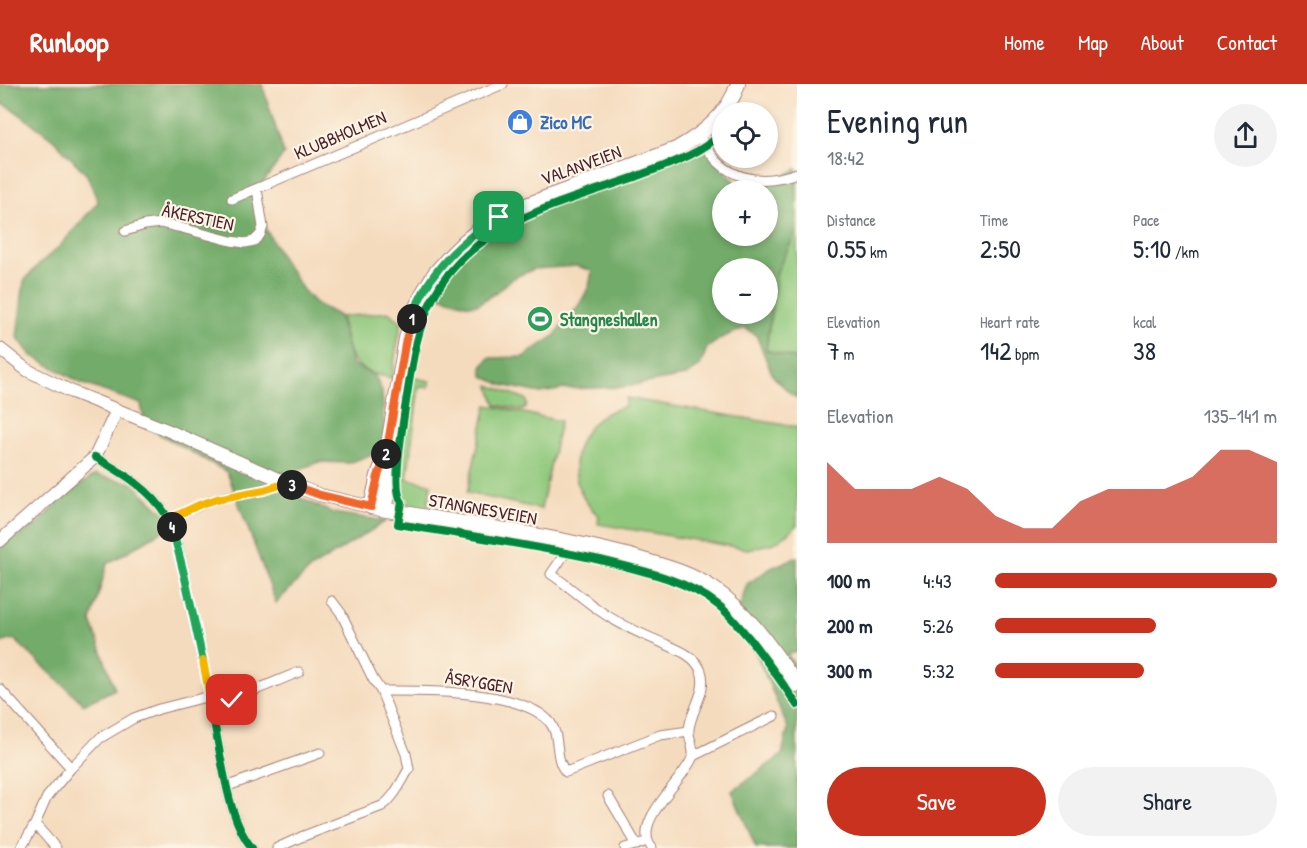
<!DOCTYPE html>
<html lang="en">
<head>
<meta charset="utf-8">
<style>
	body { margin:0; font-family:"Patrick Hand",sans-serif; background:#f2f2f3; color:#1f2937; height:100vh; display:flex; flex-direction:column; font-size:22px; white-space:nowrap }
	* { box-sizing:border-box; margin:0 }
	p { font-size:20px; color:#747a83 }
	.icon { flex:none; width:33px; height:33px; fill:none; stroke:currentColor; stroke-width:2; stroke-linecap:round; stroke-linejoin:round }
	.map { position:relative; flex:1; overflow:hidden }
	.panel { display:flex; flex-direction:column; background:#fff; width:510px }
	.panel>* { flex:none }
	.controls { position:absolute; left:712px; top:18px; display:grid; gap:12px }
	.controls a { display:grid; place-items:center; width:66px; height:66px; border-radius:50%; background:#fff; box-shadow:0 3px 9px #0003; font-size:30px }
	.pin { position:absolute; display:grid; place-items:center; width:51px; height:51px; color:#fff; margin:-26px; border-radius:12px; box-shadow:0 3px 9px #0006 }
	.km { position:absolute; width:30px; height:30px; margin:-15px; border-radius:50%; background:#222; color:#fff; font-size:16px; line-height:30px; text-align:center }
	.round { display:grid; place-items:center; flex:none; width:63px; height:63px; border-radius:32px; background:#f2f2f3 }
	.headline { display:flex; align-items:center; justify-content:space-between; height:102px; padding:0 30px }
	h1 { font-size:33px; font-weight:600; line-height:45px }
	.metrics { display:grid; grid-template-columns:repeat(3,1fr); gap:9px; height:102px; padding:6px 30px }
	.metrics div { display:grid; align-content:center }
	.metrics b { font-size:26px; font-weight:600 }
	.metrics small { font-size:16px; font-weight:400 }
	.metrics p { font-size:16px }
	.chart { height:168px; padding:12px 30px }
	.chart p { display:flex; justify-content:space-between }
	.chart svg { width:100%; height:108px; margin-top:6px; fill:#c8321e; opacity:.7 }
	.cta { display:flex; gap:12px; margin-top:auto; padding:12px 30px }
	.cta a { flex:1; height:69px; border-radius:36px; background:#c8321e; color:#fff; font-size:24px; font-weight:600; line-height:69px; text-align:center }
	.cta a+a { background:#f2f2f3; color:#1f2937 }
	ul { padding:0 30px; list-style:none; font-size:20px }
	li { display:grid; grid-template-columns:96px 72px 1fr; align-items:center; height:45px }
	li i { height:15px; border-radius:8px; background:#c8321e }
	header { display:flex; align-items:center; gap:36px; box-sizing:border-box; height:84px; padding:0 30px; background:#c8321e; color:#fff }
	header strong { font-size:28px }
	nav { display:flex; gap:33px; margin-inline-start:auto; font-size:21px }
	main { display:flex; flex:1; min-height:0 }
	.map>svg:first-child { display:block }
	.green { fill:#8fc87b; stroke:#6c7453; stroke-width:1.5 }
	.forest { fill:#73ac6b; stroke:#5e664b; stroke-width:1.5; fill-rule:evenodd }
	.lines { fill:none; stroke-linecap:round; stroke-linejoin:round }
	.street-casing { stroke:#a07d74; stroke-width:11 }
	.secondary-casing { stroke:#a07d74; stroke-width:14 }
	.primary-casing { stroke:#a07d74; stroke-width:16 }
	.street { stroke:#fff; stroke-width:9 }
	.secondary { stroke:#fff; stroke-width:12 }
	.primary { stroke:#fff; stroke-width:14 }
	.cycleway-casing { stroke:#fcf5e5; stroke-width:11 }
	.cycleway { stroke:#00873e; stroke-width:8 }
	.split-1-casing { stroke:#fff; stroke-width:12 }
	.split-2-casing { stroke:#fff; stroke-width:12 }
	.split-3-casing { stroke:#fff; stroke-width:12 }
	.split-4-casing { stroke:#fff; stroke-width:12 }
	.split-5-casing { stroke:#fff; stroke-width:12 }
	.split-6-casing { stroke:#fff; stroke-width:12 }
	.split-1 { stroke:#22a559; stroke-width:8 }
	.split-2 { stroke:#f0652b; stroke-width:8 }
	.split-3 { stroke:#f0652b; stroke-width:8 }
	.split-4 { stroke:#f5b400; stroke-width:8 }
	.split-5 { stroke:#22a559; stroke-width:8 }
	.split-6 { stroke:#f5b400; stroke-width:8 }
	.labels { text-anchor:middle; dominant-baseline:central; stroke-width:4.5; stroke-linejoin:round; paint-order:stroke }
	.shop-label { font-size:18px; font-weight:bold; fill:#366cbe; stroke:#fcf5e5; text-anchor:start }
	.street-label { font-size:18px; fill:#4a1f2b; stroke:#fcf5e5 }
	.leisure-label { font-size:18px; font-weight:bold; fill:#27864d; stroke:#fcf5e5; text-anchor:start }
</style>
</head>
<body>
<header>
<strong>Runloop</strong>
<nav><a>Home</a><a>Map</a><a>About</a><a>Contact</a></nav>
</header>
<main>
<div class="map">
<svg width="797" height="764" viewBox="0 0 797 764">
	<rect width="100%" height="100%" fill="#fcf5e5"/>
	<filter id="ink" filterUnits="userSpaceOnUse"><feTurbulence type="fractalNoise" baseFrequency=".0167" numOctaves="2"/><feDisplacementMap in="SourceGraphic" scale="12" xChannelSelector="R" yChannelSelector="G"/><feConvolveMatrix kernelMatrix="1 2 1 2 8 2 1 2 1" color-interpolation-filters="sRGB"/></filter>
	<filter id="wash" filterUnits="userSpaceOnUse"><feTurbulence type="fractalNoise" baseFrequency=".008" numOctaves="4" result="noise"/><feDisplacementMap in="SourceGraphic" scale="24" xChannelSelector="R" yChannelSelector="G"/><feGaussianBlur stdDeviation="1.35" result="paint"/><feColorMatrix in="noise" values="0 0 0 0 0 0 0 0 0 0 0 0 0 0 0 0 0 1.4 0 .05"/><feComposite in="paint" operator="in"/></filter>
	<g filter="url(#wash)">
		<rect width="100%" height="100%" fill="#f5dbbe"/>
		<path class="green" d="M797,146v129l-31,-8 11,-80z
			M388,228l14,10 -6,28 -4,28c-8,-2 -17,-3 -24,-6 -22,-9 -22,-35 -27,-55z
			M415,294l15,3 -1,6 -10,-1 -12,93 24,5 -4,28c-7,-2 -16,-2 -21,-8 -15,-18 3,-99 7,-123z
			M489,301l37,14 1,5 -1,4 -4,2 -26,-5z
			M626,314l171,29v98l-8,8 -15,10 -26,6 -150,-25 1,-8c-32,-27 -33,-76 4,-101 7,-4 14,-6 22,-9z
			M487,321l73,16 -19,88 -74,-16z
			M402,435l134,23 2,2 -3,1 -133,-23z
			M577,467l27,5 80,22 37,22 27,28 12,21 -29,-36 -16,-13 -21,-13 -37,-14 -83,-21z"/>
		<path class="forest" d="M0,0h262l22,70 -30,41 2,16 27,49 20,30 12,13 24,13 13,48 23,12 7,15 3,55 -2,4 -34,13 -30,-1 -41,15 2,7 12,10 41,19 53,8 -76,48 -34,34 -49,-131 -82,-46 -4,-22 -60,-21 -50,-28 -14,-18 7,-56 15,-17 21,-18 38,-44 -11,-27 -34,-36 -39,-29 -14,-7z
			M711,67l6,12 23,23 15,2 14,-5 28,-14v61l-20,41 -11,79 31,9v39l-7,-5 -17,-17 -17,-41 -11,-7 -22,9 -16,11 -7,18 -15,10 -62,11 -58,2 -24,4 -39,-8 -19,-9 -1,-9 7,-9 34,-1 31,-21 25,-31 10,-18 3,-16 -15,-5 -43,3 -21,9 -19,16 -16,10 -9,1 -29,-9 -12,-8 39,-41 38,-20 39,-18 89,-35 42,-14zM723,106h45v46h-45zM723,184h45v46h-45z
			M95,391l37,8 43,40 -68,41 -16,57 24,68 -31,15 -70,-65 -14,4v-96l7,-6 31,-17 28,-30z
			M797,473v95l-10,2 10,14v180h-41l-24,-57 50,-36 6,-27 -50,-117 9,-27 24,-16z"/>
	</g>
	<g filter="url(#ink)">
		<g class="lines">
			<g class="street-casing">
				<path id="street" d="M699,52c5,8 11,17 17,24 22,23 53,23 81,13
					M232,115l271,-115
					M125,147l20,-6 16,-2 17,4 53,14 14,2 9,-2 6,-6 3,-8 -6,-38
					M95,373c28,16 57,33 73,61 10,17 15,50 19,70 12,55 23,110 33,166 6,30 12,70 32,94
					M169,435c16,-7 31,-15 48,-20 23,-6 47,-9 70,-16
					M569,459l-5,12 -13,19c18,12 34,27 52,39 19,13 41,22 62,31 14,6 30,12 36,27 7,20 -10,39 -12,58 -1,9 5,17 4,27
					M0,605l71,79
					M381,607c44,0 134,-2 167,29 14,14 5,39 18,52l94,-37 29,-4
					M212,624l87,-36
					M228,702l92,-33
					M608,712l29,49
					M35,740l21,24
					M21,764l14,-24 12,-27 24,-29 29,-30 34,-20 25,-9 51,-13
					M277,764l24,-11 81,-31c12,-8 19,-24 27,-37l-3,-15 -25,-63 -8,-12 -32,-66 -9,-12
					M625,764l17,-5
					M652,764c-22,-26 33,-68 41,-92l81,-40"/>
			</g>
			<g class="secondary-casing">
				<path id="secondary" d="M0,265l27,21 45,22 95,38 120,53 33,12 51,12
					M0,457l95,-84 22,-47"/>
			</g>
			<g class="primary-casing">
				<path id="primary" d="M384,375l-6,17 -7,31c85,16 171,26 255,48 30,9 62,16 88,34 35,24 59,62 83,96
					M386,425l2,-20 -1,-38 19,-112 9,-30 9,-18 11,-18 14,-16 16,-16 16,-13 37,-20 158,-59c27,-15 52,-34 62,-65"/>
			</g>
			<use href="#street" class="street"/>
			<use href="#secondary" class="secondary"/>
			<use href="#primary" class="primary"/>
			<g class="cycleway-casing">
				<path id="cycleway" d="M723,48c-24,24 -57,33 -88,45 -73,26 -164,46 -202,121 -18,33 -22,73 -28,110 -2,18 -14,81 -3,94l-4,22c67,11 135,21 202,36 40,10 85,19 118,45 12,9 21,22 31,33 17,22 33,44 48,67
					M95,373c28,16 57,33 73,61 10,17 15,50 19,70 12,55 23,110 33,166 6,30 12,70 32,94"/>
			</g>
			<use href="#cycleway" class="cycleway"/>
		</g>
	</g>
	<g class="lines" filter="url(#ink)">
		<g class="split-1-casing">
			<path id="split-1" d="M412,235c14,-45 48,-78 87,-102"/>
		</g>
		<g class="split-2-casing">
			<path id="split-2" d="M386,370l20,-115 6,-20"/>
		</g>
		<g class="split-3-casing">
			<path id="split-3" d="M292,401l28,10 51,12 7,-31 8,-22"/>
		</g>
		<g class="split-4-casing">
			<path id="split-4" d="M172,443l-3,-8 30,-14 18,-6 47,-9 23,-7 5,2"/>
		</g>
		<g class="split-5-casing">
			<path id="split-5" d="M172,443l13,51 18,83"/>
		</g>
		<g class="split-6-casing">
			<path id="split-6" d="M203,577l9,47 20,-8"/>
		</g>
		<use href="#split-1" class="split-1"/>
		<use href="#split-2" class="split-2"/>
		<use href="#split-3" class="split-3"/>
		<use href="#split-4" class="split-4"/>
		<use href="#split-5" class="split-5"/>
		<use href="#split-6" class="split-6"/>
	</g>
	<defs>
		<g id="shop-disc" transform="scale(1.35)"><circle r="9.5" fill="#3f7fe0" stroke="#fcf5e5"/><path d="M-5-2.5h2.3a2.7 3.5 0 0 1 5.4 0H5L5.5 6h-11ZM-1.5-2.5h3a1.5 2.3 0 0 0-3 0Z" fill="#fff"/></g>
		<g id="stadium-disc" transform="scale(1.35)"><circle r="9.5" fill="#2e9e5b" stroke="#fcf5e5"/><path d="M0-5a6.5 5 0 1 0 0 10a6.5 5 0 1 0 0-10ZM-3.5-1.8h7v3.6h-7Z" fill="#fff"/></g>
	</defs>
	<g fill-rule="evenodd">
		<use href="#shop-disc" x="520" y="38"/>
		<use href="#stadium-disc" x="540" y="235"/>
	</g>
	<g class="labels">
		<g class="shop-label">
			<text x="540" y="38">Zico MC</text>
		</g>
		<g class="street-label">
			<text transform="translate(340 51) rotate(-23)">KLUBBHOLMEN</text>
			<text transform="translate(581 81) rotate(-20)">VALANVEIEN</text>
			<text transform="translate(198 133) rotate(12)">ÅKERSTIEN</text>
			<text transform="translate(483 425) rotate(10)">STANGNESVEIEN</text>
			<text transform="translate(479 598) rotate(9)">ÅSRYGGEN</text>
		</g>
		<g class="leisure-label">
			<text x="560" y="235">Stangneshallen</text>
		</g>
	</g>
</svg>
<div class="controls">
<a><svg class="icon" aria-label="locate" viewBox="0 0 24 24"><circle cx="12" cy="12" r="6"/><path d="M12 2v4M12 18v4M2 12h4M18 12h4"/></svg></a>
<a>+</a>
<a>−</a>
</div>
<div class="pin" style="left:499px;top:133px;background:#1e9e55"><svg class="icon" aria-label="arrive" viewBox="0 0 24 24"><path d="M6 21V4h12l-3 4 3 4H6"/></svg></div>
<div class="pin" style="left:232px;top:616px;background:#d93025"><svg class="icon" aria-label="check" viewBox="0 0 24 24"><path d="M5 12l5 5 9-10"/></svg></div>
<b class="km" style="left:412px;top:235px">1</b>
<b class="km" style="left:386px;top:370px">2</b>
<b class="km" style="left:292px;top:401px">3</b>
<b class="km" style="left:172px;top:443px">4</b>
</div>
<section class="panel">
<div class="headline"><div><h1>Evening run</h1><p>18:42</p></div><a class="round"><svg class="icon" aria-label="share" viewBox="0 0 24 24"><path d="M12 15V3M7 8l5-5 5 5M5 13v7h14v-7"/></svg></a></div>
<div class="metrics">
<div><p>Distance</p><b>0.55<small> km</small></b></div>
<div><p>Time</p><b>2:50</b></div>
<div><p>Pace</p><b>5:10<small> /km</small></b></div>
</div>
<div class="metrics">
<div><p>Elevation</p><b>7<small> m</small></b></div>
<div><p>Heart rate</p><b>142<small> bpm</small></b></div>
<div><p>kcal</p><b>38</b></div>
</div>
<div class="chart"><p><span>Elevation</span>135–141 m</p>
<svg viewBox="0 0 160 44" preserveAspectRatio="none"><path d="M0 44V11L10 22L20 22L30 22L40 17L50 22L60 33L70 38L80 38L90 27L100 22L110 22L120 22L130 17L140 6L150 6L160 11V44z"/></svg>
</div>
<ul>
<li><b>100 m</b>4:43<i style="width:100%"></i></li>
<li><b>200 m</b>5:26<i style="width:57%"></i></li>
<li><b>300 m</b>5:32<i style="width:53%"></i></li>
</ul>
<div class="cta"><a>Save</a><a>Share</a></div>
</section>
</main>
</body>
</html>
